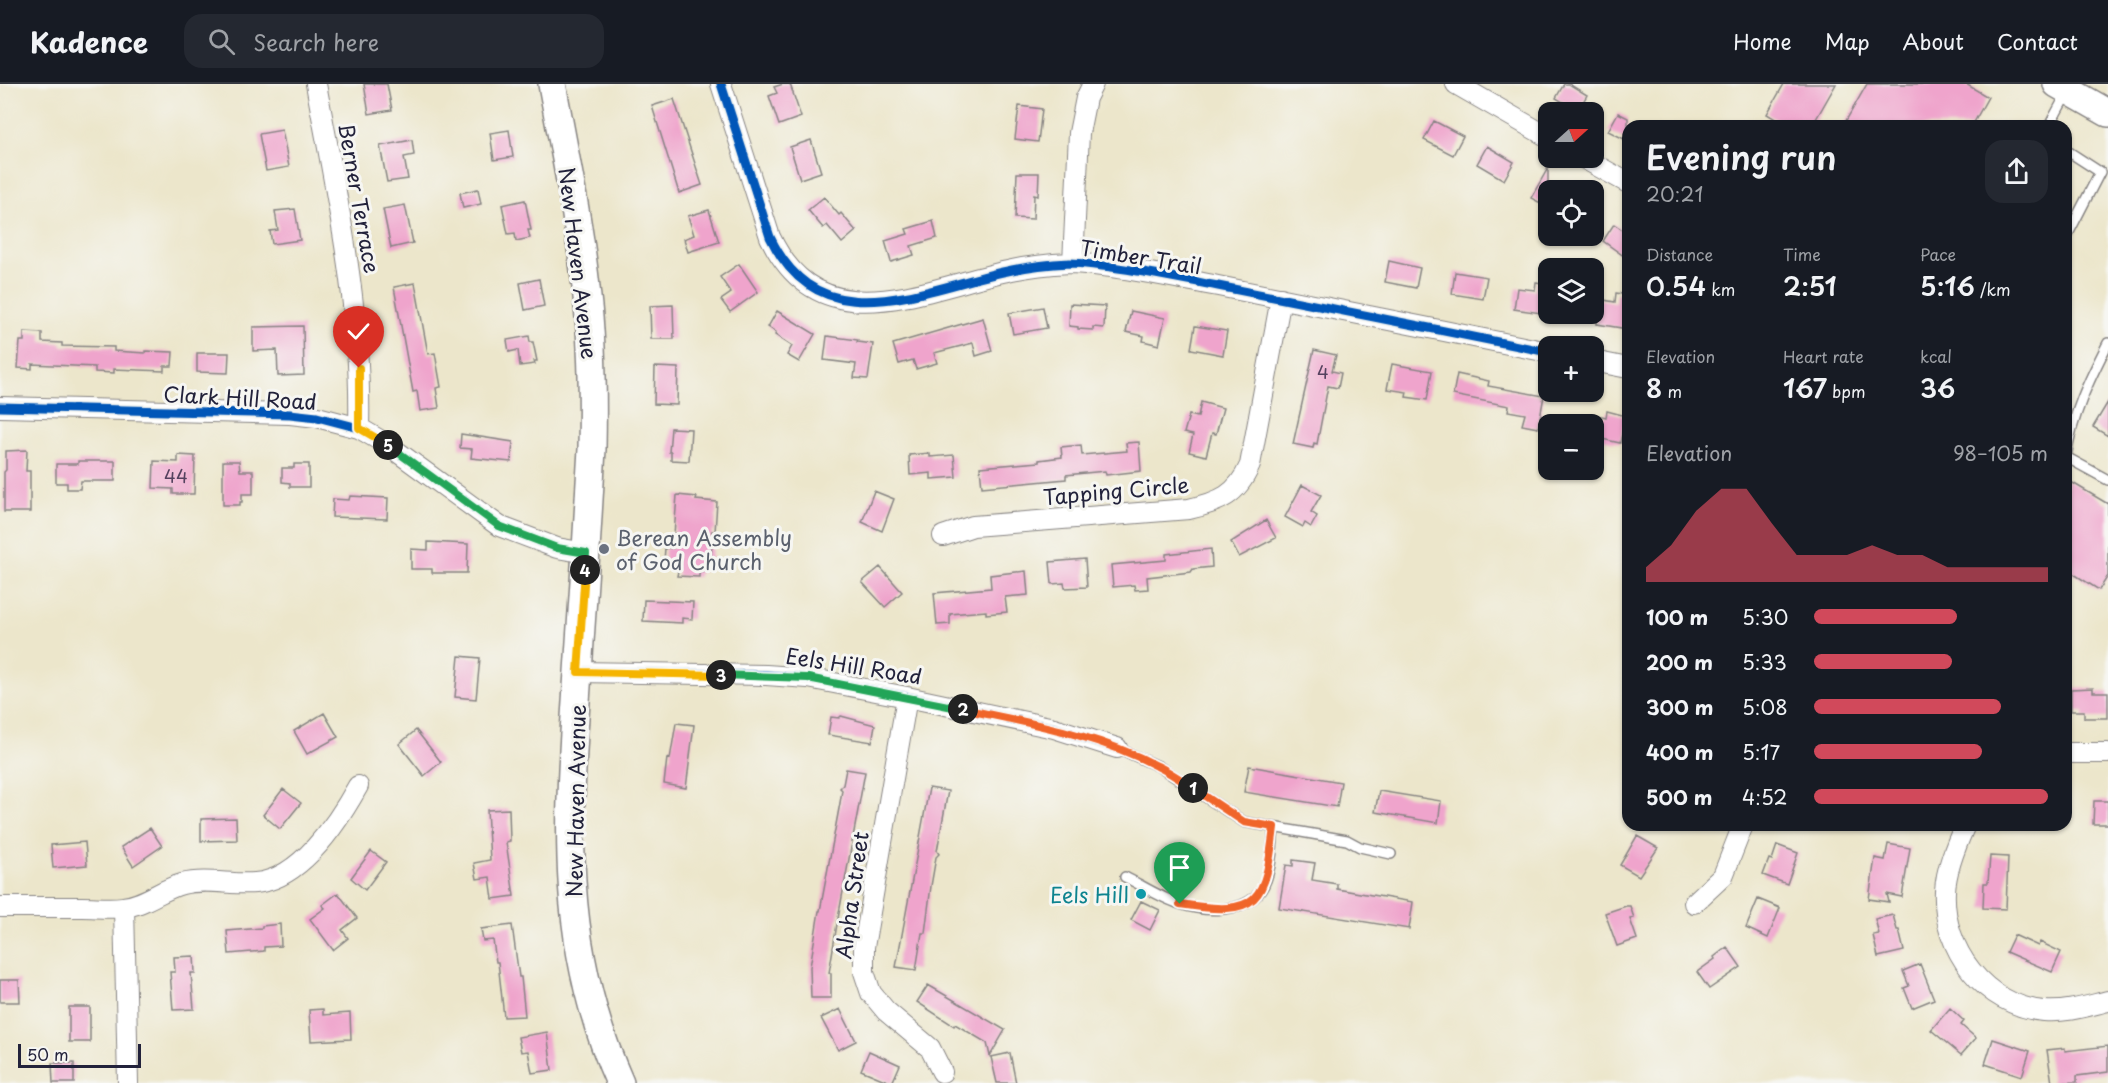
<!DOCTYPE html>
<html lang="en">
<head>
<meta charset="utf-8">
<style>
	body { margin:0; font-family:"Playpen Sans",sans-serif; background:#242831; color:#f1f3f6; height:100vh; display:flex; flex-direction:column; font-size:22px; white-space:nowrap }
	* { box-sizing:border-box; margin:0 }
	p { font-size:20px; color:#9ea1a6 }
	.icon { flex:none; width:33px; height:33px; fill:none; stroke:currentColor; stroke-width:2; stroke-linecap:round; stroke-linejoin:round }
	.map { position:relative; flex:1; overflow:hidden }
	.sheet { position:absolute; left:1622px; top:36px; width:450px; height:711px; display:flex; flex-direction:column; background:#171b24; border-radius:18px; box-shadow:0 2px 4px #0004 }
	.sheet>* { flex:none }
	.needle { width:39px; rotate:69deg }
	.fabs { position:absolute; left:1538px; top:18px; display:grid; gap:12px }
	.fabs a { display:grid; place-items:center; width:66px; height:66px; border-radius:12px; background:#171b24; box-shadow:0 2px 4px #0004; font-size:30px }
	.scale { position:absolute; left:18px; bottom:15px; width:123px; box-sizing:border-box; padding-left:6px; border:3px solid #22223b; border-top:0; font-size:16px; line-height:21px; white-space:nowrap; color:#22223b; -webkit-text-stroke:4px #f6f6f2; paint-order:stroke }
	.pin { position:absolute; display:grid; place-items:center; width:51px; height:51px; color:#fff; margin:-62px -26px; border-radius:50% 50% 50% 0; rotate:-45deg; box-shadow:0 0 6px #0007 }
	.pin .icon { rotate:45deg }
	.km { position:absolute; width:30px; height:30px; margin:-15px; border-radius:50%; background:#222; color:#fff; font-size:16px; line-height:30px; text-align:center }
	.round { display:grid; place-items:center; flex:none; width:63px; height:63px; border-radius:18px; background:#242831 }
	.head { display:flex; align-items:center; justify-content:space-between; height:102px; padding:0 24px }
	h1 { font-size:33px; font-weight:600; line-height:45px }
	.stats { display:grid; grid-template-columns:repeat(3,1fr); gap:9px; height:102px; padding:6px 24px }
	.stats div { display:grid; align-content:center }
	.stats b { font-size:26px; font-weight:600 }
	.stats small { font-size:16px; font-weight:400 }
	.stats p { font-size:16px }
	.chart { height:168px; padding:12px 24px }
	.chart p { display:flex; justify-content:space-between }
	.chart svg { width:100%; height:108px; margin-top:6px; fill:#d1495b; opacity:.7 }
	ul { padding:0 24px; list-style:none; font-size:20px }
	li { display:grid; grid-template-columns:96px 72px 1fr; align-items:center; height:45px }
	li i { height:15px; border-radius:8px; background:#d1495b }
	header { display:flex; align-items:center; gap:36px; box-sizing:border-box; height:84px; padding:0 30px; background:#171b24; border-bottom:2px solid #363941 }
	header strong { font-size:28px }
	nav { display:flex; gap:33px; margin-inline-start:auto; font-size:21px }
	.search { width:420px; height:54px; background:#242831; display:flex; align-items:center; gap:15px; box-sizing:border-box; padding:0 21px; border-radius:18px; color:#9ea1a6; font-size:22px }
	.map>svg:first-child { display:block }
	.building { fill:#efa4cc }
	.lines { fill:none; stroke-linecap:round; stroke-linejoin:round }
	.lane-casing { stroke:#878483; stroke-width:12 }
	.street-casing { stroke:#878483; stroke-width:22 }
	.secondary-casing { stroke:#878483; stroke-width:30 }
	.lane { stroke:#fff; stroke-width:9 }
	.street { stroke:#fff; stroke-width:20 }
	.secondary { stroke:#fff; stroke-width:27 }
	.cycleway-casing { stroke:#f6f6f2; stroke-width:13 }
	.cycleway { stroke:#0057b8; stroke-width:9 }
	.split-1-casing { stroke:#fff; stroke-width:12 }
	.split-2-casing { stroke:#fff; stroke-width:12 }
	.split-3-casing { stroke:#fff; stroke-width:12 }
	.split-4-casing { stroke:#fff; stroke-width:12 }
	.split-5-casing { stroke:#fff; stroke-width:12 }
	.split-6-casing { stroke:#fff; stroke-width:12 }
	.split-1 { stroke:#f0652b; stroke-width:8 }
	.split-2 { stroke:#f0652b; stroke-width:8 }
	.split-3 { stroke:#22a559; stroke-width:8 }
	.split-4 { stroke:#f5b400; stroke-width:8 }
	.split-5 { stroke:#22a559; stroke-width:8 }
	.split-6 { stroke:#f5b400; stroke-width:8 }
	.worship-dot { fill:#6b7280; stroke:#f6f6f2; stroke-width:2 }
	.culture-dot { fill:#0f9aa8; stroke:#f6f6f2; stroke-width:2 }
	.labels { text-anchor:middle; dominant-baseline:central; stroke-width:6; stroke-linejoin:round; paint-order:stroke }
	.number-label { font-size:18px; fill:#55425f }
	.street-label { font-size:21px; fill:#22223b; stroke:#f6f6f2 }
	.worship-label { font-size:21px; fill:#5b616d; stroke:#f6f6f2; text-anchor:start }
	.culture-label { font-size:21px; fill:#0d838f; stroke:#f6f6f2; text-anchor:end }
</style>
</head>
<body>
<header>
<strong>Kadence</strong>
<div class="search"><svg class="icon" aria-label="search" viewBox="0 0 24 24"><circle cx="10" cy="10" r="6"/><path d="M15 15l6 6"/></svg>Search here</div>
<nav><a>Home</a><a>Map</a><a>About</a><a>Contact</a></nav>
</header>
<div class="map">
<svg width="2108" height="999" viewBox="0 0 2108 999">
	<rect width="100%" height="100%" fill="#f6f6f2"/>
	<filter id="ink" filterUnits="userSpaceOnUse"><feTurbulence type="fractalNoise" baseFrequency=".0167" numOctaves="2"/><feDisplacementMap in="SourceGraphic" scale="12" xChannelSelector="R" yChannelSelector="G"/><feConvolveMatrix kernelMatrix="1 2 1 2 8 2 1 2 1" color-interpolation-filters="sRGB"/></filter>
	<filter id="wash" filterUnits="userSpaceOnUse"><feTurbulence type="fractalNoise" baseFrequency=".008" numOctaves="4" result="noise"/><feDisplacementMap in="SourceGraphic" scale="24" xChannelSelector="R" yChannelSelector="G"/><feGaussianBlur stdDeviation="1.35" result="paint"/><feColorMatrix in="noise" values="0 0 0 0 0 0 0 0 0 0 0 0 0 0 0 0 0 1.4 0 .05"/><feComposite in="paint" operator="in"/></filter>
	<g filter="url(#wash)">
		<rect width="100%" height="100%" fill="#ece6cb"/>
		<g id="blocks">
			<path class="building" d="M364,0h23l5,26 -23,4z
				M783,0h7l11,33 -22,8 -10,-29 8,-3 -3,-6z
				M1564,0h5l18,11 -9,16 -22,-13z
				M1784,0h52l-24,42h-25l-20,-12z
				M1867,0h99l22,13 -16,29h-129z
				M674,15l28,86 -23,8 -27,-87z
				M1019,22l23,3 -4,33 -23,-3z
				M1618,29l10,5v23l-20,-10z
				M1434,37l29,15 -10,19 -29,-15z
				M282,46l7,37 -23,4 -7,-37z
				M509,46l4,27 -19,3 -4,-27z
				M412,56l2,15 -10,2 4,22 -21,3 -7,-36z
				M811,56l10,32 -21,7 -10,-32z
				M1487,62l27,16 -10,18 -27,-16z
				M1548,84v39l-17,-9z
				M1017,89h22l-1,23 -4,-1 -1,24 -18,-1z
				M478,105l3,15 -18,4 -3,-15z
				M824,113l15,18 2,-2 15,18 -14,12 -15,-18 -4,3 -15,-18z
				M525,116l6,30h-3l2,8 -14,3 -1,-8 -7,1 -6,-29z
				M405,121l8,38 -22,5 -8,-39z
				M295,125l5,31 -28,4 -2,-13 8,-1 -3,-19z
				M709,126l10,32 -31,10 -4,-13 10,-4 -6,-19z
				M933,137l4,17 -26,8 3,9 -23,7 -6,-21 23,-7 -2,-5z
				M1614,140l14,10v25l-25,-18z
				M1389,177l31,7 -4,20 -31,-6z
				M739,180l19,28 -28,20 -9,-12 10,-7 -11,-16z
				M1455,188l32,5 -4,22 -31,-5z
				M539,195l5,27 -19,4 -5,-27z
				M1536,198l12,2v30l-34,-5 3,-21 18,2z
				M415,199l13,71 7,-1 6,34 -5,1 3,20 -19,3 -3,-20 -4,1 -19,-105z
				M1616,209l12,2v34l-31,-5v-2l-4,-1v-23l22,4z
				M1070,220l35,2 -1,22 -11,-1v3l-15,-1v-2l-9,-1z
				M673,221l1,34h-23l-1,-33z
				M1043,223l4,21 -34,6 -4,-21z
				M777,227l38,23 -16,28 -12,-7 5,-9 -17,-11 1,-3 -8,-5z
				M1131,227l34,7 -6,27 -16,-4 1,-5 -18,-4z
				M983,234l9,33 -16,5 -3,-13 -39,10 3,10 -21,6 -3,-9 -14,4 -6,-20z
				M303,242l1,49 -26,1 -1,-26 -24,1v-24z
				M1195,242l32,5 -4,24 -32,-6z
				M24,248l18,1v9l20,1v3l52,1v4l31,2v-2l28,1 -1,14h-8v5l-50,-2v4l-19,-1v-5l-63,-3v5l-14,-1 2,-27h4z
				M529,252l1,6h3l4,19h-3l1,3 -15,2 -2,-16 -9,2 -2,-12z
				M827,252l31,4 -1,2 16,2 -5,35 -14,-1 2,-14 -32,-4z
				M1314,266l22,5 -4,16 9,2 -3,15 -10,-2 -11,58 -3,-1 -1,5 -20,-4z
				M197,269h32l-1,20 -31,-1z
				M1392,280l40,7 -5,29 -21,-3 1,-5 -20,-3z
				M655,283l23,1 -1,37 -23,-1z
				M1457,290l32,7 -1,5 56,10 -6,32 -16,-3 3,-11 -17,-3 1,-5 -56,-11z
				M1201,318l22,6 -7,26 -4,-1 -6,23 -17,-4 4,-17 -9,-2 5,-18 9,2z
				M2108,318v34l-15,-9z
				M1607,327l19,5 -6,27 -27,-6v-23l13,3z
				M671,344l20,1 -2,32 -18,-1v-8h-2z
				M461,350l52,8 -2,20 -40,-4 1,-9 -12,-1z
				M1139,358l2,29 -35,4 -1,-4 -39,4v4l-84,8 -2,-20 59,-5v-2l23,-3 -1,-10 20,-2 1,10 45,-4 -1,-8z
				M27,366l-1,21h4v41h-26v-40l2,-2v-19z
				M930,369v4l24,-2 2,22 -25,2v-6l-21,2 -1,-20z
				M178,371l17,1 -1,38h-21v-5l-20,-1 1,-27 24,1z
				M78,377h37v20h-34l-1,8h-13v-6h-11v-19h22z
				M223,377h16l1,10h13v23h-11v8h-2v3h-17z
				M294,380h15v23h-19v-4l-8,-1v-14h12z
				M2066,395l42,25v72l-9,14 -33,-21z
				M1302,401l19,10 -10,17 6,4 -6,11 -6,-4 -2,4 -18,-10z
				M874,407l20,8 -12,32 -20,-9z
				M677,411l20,2 -1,3 21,2 -2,30 -3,-1 -1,36 -12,6v4l-22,-1 1,-5 -14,-10 1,-13h8z
				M350,412l38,2 -1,21 -55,-2 1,-18 16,1z
				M1266,436l10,18 -37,19 -8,-15z
				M428,458l40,2 -1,29h-35v-4h-21v-20l17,1z
				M1211,465l1,18 -19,2 -2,3 -44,5 1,12 -13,1 -1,-5 -21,2 -2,-22 55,-5v-6z
				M1085,475l2,28 -22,1 -1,-5 -12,1 -2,-22z
				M880,483l22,25 -17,15 -23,-25z
				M1026,487l2,24 -23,2 2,15 -21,2v-3l-36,3v10l-13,1 -3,-32 57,-5 -1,-13z
				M644,516l49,2 -1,17 -10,-1v5l-39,-2z
				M459,572l21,2 -4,41 -21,-2z
				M2093,604v4h15v26h-24v-7h-13v-22z
				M324,629l14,24 -31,17 -13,-23z
				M841,632l34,9 -3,17 -44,-7 3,-18 8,1z
				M676,639l18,2 -8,63 -22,-4 3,-26 3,1z
				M416,646l25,32 -17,14 -25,-32z
				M1249,682l92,16 -4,25 -93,-15z
				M846,685l19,3 -28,152 -8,49h2v25h-20l-1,-31 9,-56h1l20,-108 2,-13 -2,-2 3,-3z
				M929,704l19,3 -11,60 2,3 -3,3 -5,29 -6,47h-3l-6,37 -20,-3z
				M283,705l18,14 -21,26 -17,-14z
				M1379,707l62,10 -3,22 -63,-11z
				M2094,717h14v23h-15z
				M509,725l1,32 -4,1 8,54 -21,3 -3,-22 -13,2 -3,-16 16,-3 -3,-50z
				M236,734l1,22 -36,1v-22z
				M150,744l12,18 -29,20 -12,-19z
				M1637,752l21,12 -19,28 -19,-11z
				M85,758l2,23 -34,3 -2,-23z
				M1888,760l22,4 -8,49 -15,-3 2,8 -20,-3 6,-41 10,2z
				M1777,761l21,8 -11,31 -24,-9 6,-16 3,1z
				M371,767l15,11 -21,28 -14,-12z
				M1990,772l18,1 -2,52 -23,-1 1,-25h4z
				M1293,776l22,3 -3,17 25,4v5l76,13 -4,27 -130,-21 7,-43 7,1z
				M338,809l19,25 -15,12 6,8 -15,12 -23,-31 15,-11 -3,-3z
				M1758,815l22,9 -12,30 -22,-10z
				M1141,817l19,9 -10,20 -19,-10z
				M1626,822h4l4,12 -4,1 7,20 -20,7 -12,-33z
				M1893,831l4,15h2l5,21 -26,6 -5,-22 6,-1 -4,-15z
				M280,840l1,22 -17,1v4l-35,3 -2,-23 35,-3v-2z
				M512,841l7,52h2l4,39 -21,1 -6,-55h-2l-3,-22 -10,1 -2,-12z
				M2014,851l24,11 2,-4 21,10 -9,20 -46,-20z
				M1727,863l14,20 -32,22 -12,-17 18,-13 -1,-2z
				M194,872l1,17h-4l3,36 -21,1 -3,-38h5l-1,-15z
				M1920,880l14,35 -22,9 -8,-20 5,-2 -6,-15z
				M0,896h19l1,22h-20z
				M928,901l77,45 -15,26 -3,-13 -32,-19 -1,2 -37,-24z
				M69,923h21v35h-21z
				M1950,924l14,13 -3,4 15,13 -15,17 -30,-25z
				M323,925v6l27,-2 1,26 -40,2 -2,-31z
				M840,925l16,32 -18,9 -17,-32z
				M547,948l5,38 -20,3 -4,-22 -7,1 -3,-15z
				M1993,955l37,12 -8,25 -37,-12z
				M2108,962v26l-31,4v6l-25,1 -5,-33 18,-2v3z
				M869,967l31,14 -8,18 -31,-13z
				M1010,969l6,30h-19l-6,-26z
				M52,979h22v20h-21z"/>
		</g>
	</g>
	<g filter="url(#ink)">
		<use href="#blocks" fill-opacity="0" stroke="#878483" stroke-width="1.5"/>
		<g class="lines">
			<g class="lane-casing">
				<path id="lane" d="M2049,42l18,-33
					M2066,66l34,22 -34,66
					M2108,259c-19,37 -36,72 -42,114l42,23
					M1117,664l41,18 86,56 103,18 13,7 31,7
					M1125,793c18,9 36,21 55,27 24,8 65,10 81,-14 11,-16 11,-44 13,-63"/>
			</g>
			<g class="street-casing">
				<path id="street" d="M316,0c21,114 46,227 43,344
					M721,0l49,153c51,108 156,50 242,33 19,-4 39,-6 58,-7 11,0 22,2 32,3 39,4 78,13 116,20 110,21 220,44 330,66
					M1456,0l92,53
					M1583,74l45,25
					M1073,179l6,-130 7,-35 7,-14
					M1593,277l35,7
					M0,323l290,7 27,3 42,11 29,17 111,81 58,22 29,5
					M943,452l30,-10 216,-17c31,-7 48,-14 61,-44l31,-167
					M578,588l188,3 42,3 99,19 147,31 63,20
					M907,613l-43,250v25l7,21 15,18 44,37 12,24
					M2066,669h42
					M1965,741c-9,20 -19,44 -20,66 -3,58 40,115 99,120 22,2 43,-5 64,-10
					M1694,819l29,-27 20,-51
					M0,823c27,0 55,0 82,0 14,0 28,2 41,0 22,-2 39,-18 59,-23 24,-6 49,1 73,-1 45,-3 83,-61 103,-97
					M124,823l4,176"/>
			</g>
			<g class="secondary-casing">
				<path id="secondary" d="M552,0c13,71 28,142 35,213 6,51 6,101 5,152 -4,74 -9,149 -14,223 -10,147 -20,272 42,411
					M2057,0l51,29"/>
			</g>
			<use href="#lane" class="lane"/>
			<use href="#street" class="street"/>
			<use href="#secondary" class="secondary"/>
			<g class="cycleway-casing">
				<path id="cycleway" d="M721,0l49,153c51,108 156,50 242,33 19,-4 39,-6 58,-7 11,0 22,2 32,3 39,4 78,13 116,20 110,21 220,44 330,66
					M0,323l290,7 27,3 42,11 29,17 111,81 58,22 29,5
					M578,588l188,3 42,3 99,19 147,31 63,20"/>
			</g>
			<use href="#cycleway" class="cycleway"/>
		</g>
	</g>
	<g class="lines" filter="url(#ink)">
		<g class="split-1-casing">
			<path id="split-1" d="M1180,820c80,13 85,-2 94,-77l-30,-5 -51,-34"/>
		</g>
		<g class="split-2-casing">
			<path id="split-2" d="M963,625c65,14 134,25 194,57 13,6 24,14 36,22"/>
		</g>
		<g class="split-3-casing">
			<path id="split-3" d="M721,591l87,3 155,31"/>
		</g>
		<g class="split-4-casing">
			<path id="split-4" d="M585,486l-7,102 143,3"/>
		</g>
		<g class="split-5-casing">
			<path id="split-5" d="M388,361l111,81 58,22 29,5 -1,17"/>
		</g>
		<g class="split-6-casing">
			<path id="split-6" d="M359,284v60l29,17"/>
		</g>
		<use href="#split-1" class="split-1"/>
		<use href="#split-2" class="split-2"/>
		<use href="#split-3" class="split-3"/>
		<use href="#split-4" class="split-4"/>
		<use href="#split-5" class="split-5"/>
		<use href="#split-6" class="split-6"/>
	</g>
	<circle class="worship-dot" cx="604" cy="465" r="6"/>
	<circle class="culture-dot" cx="1141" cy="810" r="6"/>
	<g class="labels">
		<g class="number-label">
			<text x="1323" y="287">4</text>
			<text x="176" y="391">44</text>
		</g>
		<g class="street-label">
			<text transform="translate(360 114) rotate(80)">Berner Terrace</text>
			<text transform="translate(1141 172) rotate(9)">Timber Trail</text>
			<text transform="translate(579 179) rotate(83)">New Haven Avenue</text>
			<text transform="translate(240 313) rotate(3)">Clark Hill Road</text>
			<text transform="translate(1116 406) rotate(-5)">Tapping Circle</text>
			<text transform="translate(854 581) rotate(9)">Eels Hill Road</text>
			<text transform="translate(575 717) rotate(-89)">New Haven Avenue</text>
			<text transform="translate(851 811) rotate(-82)">Alpha Street</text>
		</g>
		<g class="worship-label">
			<text x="616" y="453">Berean Assembly<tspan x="616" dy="24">of God Church</tspan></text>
		</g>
		<g class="culture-label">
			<text x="1129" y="810">Eels Hill</text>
		</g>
	</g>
</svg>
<div class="fabs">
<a><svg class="needle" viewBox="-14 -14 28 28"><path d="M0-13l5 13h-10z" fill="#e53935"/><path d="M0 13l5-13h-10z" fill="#9ea1a6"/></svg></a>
<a><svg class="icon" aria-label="locate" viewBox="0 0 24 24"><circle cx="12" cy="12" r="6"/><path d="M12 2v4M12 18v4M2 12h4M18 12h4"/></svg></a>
<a><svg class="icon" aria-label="layers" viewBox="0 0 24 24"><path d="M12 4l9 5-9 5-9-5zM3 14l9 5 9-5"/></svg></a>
<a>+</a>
<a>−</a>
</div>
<div class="scale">50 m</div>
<div class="pin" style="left:1180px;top:820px;background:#1e9e55"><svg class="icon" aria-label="arrive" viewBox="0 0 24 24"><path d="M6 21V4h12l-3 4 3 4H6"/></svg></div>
<div class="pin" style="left:359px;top:284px;background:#d93025"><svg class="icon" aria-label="check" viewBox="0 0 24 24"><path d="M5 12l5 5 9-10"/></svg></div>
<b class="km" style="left:1193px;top:704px">1</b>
<b class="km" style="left:963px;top:625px">2</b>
<b class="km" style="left:721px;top:591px">3</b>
<b class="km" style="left:585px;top:486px">4</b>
<b class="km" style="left:388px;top:361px">5</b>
<section class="sheet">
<div class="head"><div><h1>Evening run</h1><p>20:21</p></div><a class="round"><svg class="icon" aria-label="share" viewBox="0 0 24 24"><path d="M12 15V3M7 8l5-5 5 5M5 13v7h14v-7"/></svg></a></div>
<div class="stats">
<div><p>Distance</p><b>0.54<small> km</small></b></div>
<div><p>Time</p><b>2:51</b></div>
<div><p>Pace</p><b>5:16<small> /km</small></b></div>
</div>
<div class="stats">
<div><p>Elevation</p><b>8<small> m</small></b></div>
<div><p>Heart rate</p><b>167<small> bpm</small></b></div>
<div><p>kcal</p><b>36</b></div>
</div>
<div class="chart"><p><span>Elevation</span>98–105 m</p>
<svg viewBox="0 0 160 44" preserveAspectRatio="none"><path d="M0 44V38L10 29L20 15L30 6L40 6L50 20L60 33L70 33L80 33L90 29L100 33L110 33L120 38L130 38L140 38L150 38L160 38V44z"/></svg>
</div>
<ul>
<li><b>100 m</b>5:30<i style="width:61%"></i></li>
<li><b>200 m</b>5:33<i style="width:59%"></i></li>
<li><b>300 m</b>5:08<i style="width:80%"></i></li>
<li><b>400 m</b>5:17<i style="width:72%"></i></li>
<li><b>500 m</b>4:52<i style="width:100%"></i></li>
</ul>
</section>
</div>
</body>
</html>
